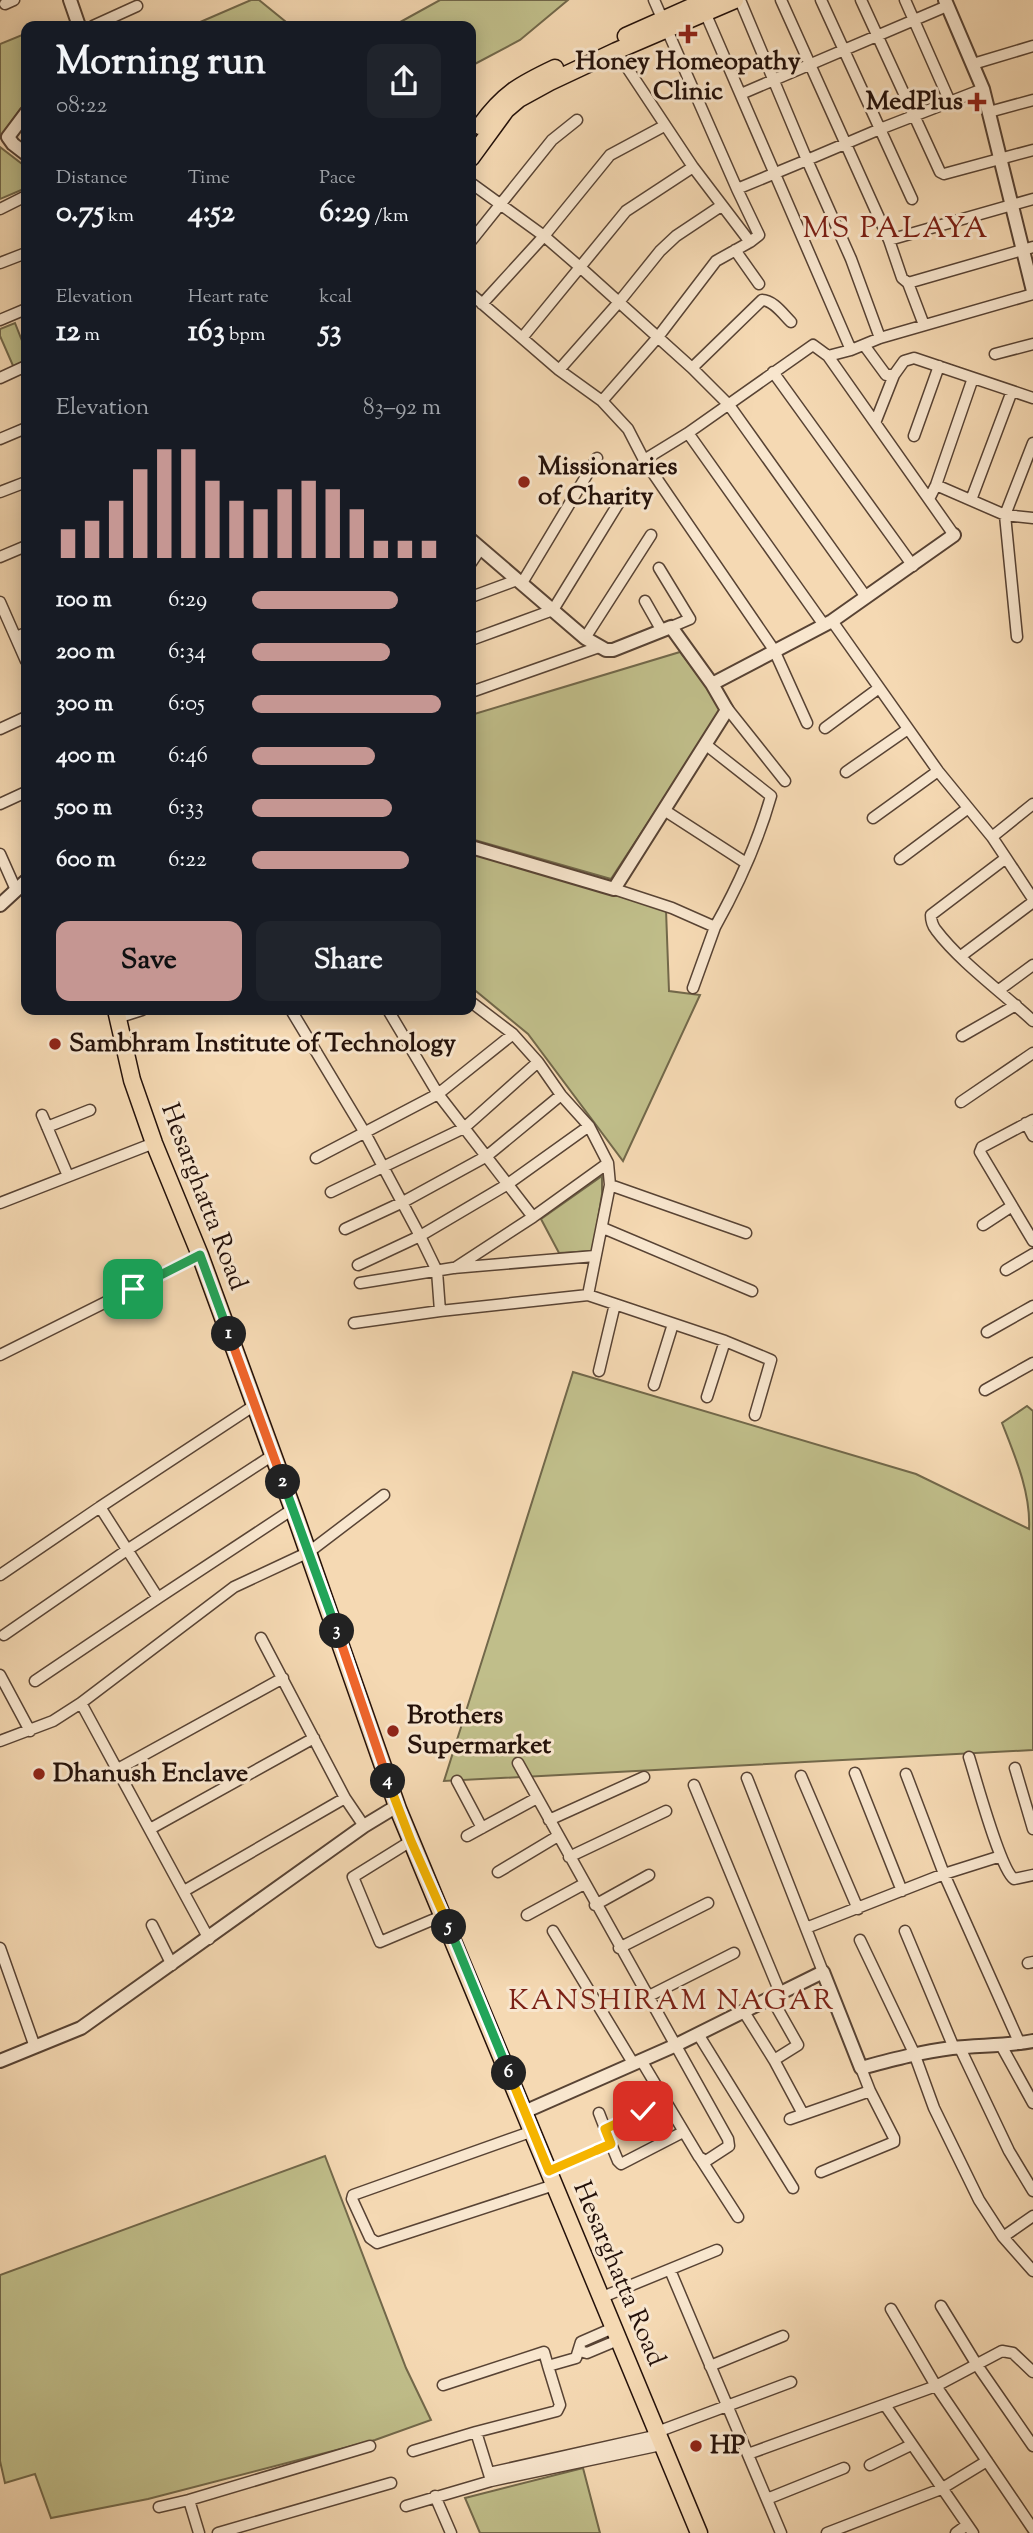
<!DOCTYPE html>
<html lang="en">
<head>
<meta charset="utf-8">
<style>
	body { margin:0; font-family:"Sorts Mill Goudy",serif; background:#20242c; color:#f1f3f6; height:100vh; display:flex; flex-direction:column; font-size:26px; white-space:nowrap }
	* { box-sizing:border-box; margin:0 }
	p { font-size:23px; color:#9ea1a6 }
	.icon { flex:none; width:38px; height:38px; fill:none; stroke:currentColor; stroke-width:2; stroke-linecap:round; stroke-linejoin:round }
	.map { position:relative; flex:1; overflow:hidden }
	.side { position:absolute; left:21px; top:21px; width:455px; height:994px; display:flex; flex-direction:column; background:#171b24; border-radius:14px; box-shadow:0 4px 18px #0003 }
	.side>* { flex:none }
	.pin { position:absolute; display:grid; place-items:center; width:60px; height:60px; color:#fff; margin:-30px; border-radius:14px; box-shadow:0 4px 10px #0006 }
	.km { position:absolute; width:35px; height:35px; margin:-18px; border-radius:50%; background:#222; color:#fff; font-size:19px; line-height:35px; text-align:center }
	.round { display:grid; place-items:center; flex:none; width:74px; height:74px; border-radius:14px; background:#20242c }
	.summary { display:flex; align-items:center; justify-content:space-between; height:119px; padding:0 35px }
	h1 { font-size:38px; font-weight:700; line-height:52px }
	.figures { display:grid; grid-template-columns:repeat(3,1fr); gap:10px; height:119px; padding:7px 35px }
	.figures div { display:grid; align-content:center }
	.figures b { font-size:30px; font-weight:700 }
	.figures small { font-size:19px; font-weight:400 }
	.figures p { font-size:19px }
	.chart { height:196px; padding:14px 35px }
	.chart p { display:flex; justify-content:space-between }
	.chart svg { width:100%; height:126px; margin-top:7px; stroke:#c59692; stroke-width:6 }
	.button { display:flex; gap:14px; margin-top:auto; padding:14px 35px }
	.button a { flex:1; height:80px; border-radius:14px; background:#c59692; color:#111; font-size:28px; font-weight:700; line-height:80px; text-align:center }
	.button a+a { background:#20242c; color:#f1f3f6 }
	ul { padding:0 35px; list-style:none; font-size:23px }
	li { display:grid; grid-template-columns:112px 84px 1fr; align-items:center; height:52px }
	li i { height:18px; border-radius:9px; background:#c59692 }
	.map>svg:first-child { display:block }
	.green { fill:#c0be8a; stroke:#72684a; stroke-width:2 }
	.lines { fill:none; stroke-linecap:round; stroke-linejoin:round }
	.minor-casing { stroke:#584334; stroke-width:13 }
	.tertiary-casing { stroke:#584334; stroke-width:16 }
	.primary-casing { stroke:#24110a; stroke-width:19 }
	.minor { stroke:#f8e6ce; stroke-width:10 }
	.tertiary { stroke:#f8e6ce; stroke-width:12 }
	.primary { stroke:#f5d9b3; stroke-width:16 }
	.split-1-casing { stroke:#fff; stroke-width:14 }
	.split-2-casing { stroke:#fff; stroke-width:14 }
	.split-3-casing { stroke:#fff; stroke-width:14 }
	.split-4-casing { stroke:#fff; stroke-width:14 }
	.split-5-casing { stroke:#fff; stroke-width:14 }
	.split-6-casing { stroke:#fff; stroke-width:14 }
	.split-7-casing { stroke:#fff; stroke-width:14 }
	.split-8-casing { stroke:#fff; stroke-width:14 }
	.split-1 { stroke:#22a559; stroke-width:9 }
	.split-2 { stroke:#f0652b; stroke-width:9 }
	.split-3 { stroke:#22a559; stroke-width:9 }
	.split-4 { stroke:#f0652b; stroke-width:9 }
	.split-5 { stroke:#f5b400; stroke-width:9 }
	.split-6 { stroke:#22a559; stroke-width:9 }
	.split-7 { stroke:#f5b400; stroke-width:9 }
	.split-8 { stroke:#f5b400; stroke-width:9 }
	.poi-dot { fill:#8f2418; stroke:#f8e6ce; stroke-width:2.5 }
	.labels { text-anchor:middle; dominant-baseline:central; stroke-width:6; stroke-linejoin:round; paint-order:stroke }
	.poi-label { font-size:26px; font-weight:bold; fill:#24110a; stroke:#f8e6ce; text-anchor:start }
	.street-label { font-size:26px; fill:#24110a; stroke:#f8e6ce }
	.neighbourhood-label { font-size:28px; letter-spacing:2px; fill:#7a1f14; stroke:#f8e6ce }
	.quarter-label { font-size:30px; letter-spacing:2px; fill:#7a1f14; stroke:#f8e6ce }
</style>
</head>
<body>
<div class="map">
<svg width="1033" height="2533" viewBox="0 0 1033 2533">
	<rect width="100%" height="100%" fill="#f5d9b3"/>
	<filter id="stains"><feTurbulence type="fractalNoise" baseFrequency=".00286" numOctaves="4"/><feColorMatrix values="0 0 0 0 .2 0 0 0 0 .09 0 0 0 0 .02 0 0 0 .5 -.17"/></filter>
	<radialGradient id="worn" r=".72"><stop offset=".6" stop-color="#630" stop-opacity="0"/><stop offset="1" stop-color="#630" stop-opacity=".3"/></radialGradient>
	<path class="green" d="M251,0h8l32,26h-100z
		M440,0h128l-48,40 -49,26v-40h-78z
		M22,35l4,12v54l-26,37v-94z
		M0,147l26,20v21l-26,11z
		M15,323l11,28v12l-12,5 -14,-32v-7z
		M680,652l43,56 -112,171 -140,-40v-124z
		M471,852l195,58 3,81 31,4 -77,166 -95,-127 -57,-47z
		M602,1176v18l-9,57 -34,2 -18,-34z
		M573,1372l343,102 113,55c2,-36 -14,-73 -27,-106l25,-17 6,5v339l-589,31z
		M325,2156l81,212 25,52 -56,20 -227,59 -97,19 -16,-44 -30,9 -5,-22v-186z
		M583,2468l17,65h-120l-15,-35z"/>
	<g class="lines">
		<g class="minor-casing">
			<path id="minor" d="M654,0l83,189 70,-29 44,99 29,79
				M740,0l67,160 73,-31 -59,-129
				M781,0l108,240 144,-41
				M861,0l79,172 4,2 89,-24
				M905,0l45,102
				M5,4l9,-4
				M704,10l147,340
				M93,26l44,-20
				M973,64l60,-18
				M741,94l206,-88
				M989,112l44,-12
				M471,183l73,53 37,32 111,100 37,37 137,192
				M737,189l22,46 -9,7
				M912,199l-32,-70 103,-40
				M0,209l26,-13
				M889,240l13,38 6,5 125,-36
				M471,241l81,-101 25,-20
				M735,250l24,34
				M0,263l26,-10
				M908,283l16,42
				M471,294l88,76 43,31 26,28 16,31 130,190 33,73
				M482,304l62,-68 66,-81 54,-29
				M0,320l26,-11
				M522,338l104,-127 67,-44
				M864,345l22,30h8l10,-14 10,-3 119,40
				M995,354l38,-10
				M828,356l126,179
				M692,368l70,-68c11,0 21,14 29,22
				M559,370l60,-68 41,-51 16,-15 45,-30
				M773,372l140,194
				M0,378l26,-12
				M602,401l56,-64 58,-76 34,-19 -57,-75 -77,-116
				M875,423l19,-48
				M688,433l125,-88 15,11 23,-6 29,-12 153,-44
				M914,436l25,-70
				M0,439l26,-11
				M644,460l44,-27 136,192
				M936,485l69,30 28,3
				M0,492l26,-10
				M929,499l7,-14 37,-107
				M971,500l41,-109
				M0,557l26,-11
				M471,563l10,-15
				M659,568l31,51 -19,8
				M522,583l75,-125
				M471,597l46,-17
				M645,601l17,30
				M0,602l26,59
				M832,621l106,150 54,66
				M16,637l10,-4
				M1017,637l-12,-122 28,-72
				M585,638l66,-103
				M471,640l82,-30 70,-114
				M471,692l128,-45
				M727,708l58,73
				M825,728l54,-40
				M0,729l26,-12
				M846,772l62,-43
				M0,804l26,-12
				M1033,804l-41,33 14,21 -75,57c0,6 1,10 5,15 24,32 67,63 97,91
				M664,810l82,53
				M873,818l65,-47
				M0,854l16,36
				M1006,858l27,41
				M900,859l67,-50
				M614,889l58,19 43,19c23,-41 43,-85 56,-131l-66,-52
				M961,956l72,-54
				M693,988l22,-61
				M999,990l34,-25
				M471,1002l42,32 25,28 23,33 28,31 19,37 2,22 -22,110
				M291,1010l74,123 55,103 17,35 3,40
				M388,1010l50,84 95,123 75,-54
				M117,1018l25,-8
				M962,1036l54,-31
				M961,1102l72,-49
				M42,1115l26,61
				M1033,1120l-51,27 -2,5 53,89
				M1026,1123l7,13
				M47,1127l43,-17
				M316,1158l122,-64 75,-60
				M610,1185l136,48
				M331,1192l133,-64 74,-66
				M0,1203l154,-60
				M983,1225l29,-19
				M603,1228l149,63
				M345,1229l58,-27 84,-46 74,-61
				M358,1265l62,-29 88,-52 81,-58
				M455,1268l78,-51
				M1006,1270l27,-16
				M360,1283l93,-15 142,-12
				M354,1323l86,-12 148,-16 137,46 46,19 -16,55
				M987,1332l46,-26
				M0,1355l200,-100
				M599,1371l16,-67
				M654,1385l19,-61
				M985,1390l48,-27
				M707,1397l18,-56
				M255,1405l-155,102 58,91 135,-89
				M0,1575l100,-68
				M4,1635l123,-85 146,-95
				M0,1675l30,56
				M35,1681l123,-83
				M0,1741l53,-20 28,-18
				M969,1757c7,22 31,112 45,122l19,-4
				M518,1763l210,376 1,7 -23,15 -7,-4 -58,-97
				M1015,1768l18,61
				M118,1769l165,-91
				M855,1773l47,118
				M906,1774l38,100 76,170
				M801,1776l57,133
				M747,1778l76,194
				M457,1781l25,47
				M694,1785l87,210
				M345,1798l19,28
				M549,1820l95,-43
				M150,1829l164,-91
				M467,1836l70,-38
				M411,1841l-58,36 27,65 64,-27
				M569,1857l97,-46
				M498,1872l60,-36
				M184,1891l161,-93 -84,-160
				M595,1905l54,-30
				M527,1915l57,-31
				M152,1925l20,40
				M806,1928l138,-54 57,-18
				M553,1931l80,132
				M905,1931l49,117
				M209,1939l-128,-236 153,-116 75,-35 75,-57
				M860,1940l54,113 20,55 45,92 24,37 30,34
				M0,1948l35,99
				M619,1948l89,-45
				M1028,1963l5,-1
				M647,1997l87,-44
				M744,2012l30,48 24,-15 -26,-46
				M698,2034l95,154
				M1002,2047l31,56
				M960,2048l49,103 24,40
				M774,2060l29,54
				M599,2113l12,31
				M790,2119l80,-28
				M605,2129l38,-18
				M533,2131l-180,64 -1,4 18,39 7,5 177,-58
				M700,2158l38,59
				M549,2171l62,-27 7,17 3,3 62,-32
				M821,2172l73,-30v-4l-24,-47 -9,-23
				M1003,2237l30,-21
				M670,2270l111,263
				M600,2298l117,-48
				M941,2306l36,59 56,81
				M891,2309l45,77 97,143
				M580,2351l7,2 31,-13
				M710,2366l73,-30
				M443,2385l101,-33 4,14
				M885,2405l88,128
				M476,2432l81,-21 3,-6 -12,-39 28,-8 5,-16 32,-14
				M657,2432l134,-50
				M413,2451l63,-19 14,45
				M748,2454l188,-68 66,-35 11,2 20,19
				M870,2465l41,-20
				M489,2473l170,-38
				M435,2496l16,37
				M767,2499l77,-31
				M189,2500l181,-54
				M406,2506l85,-25 170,-36
				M159,2507l30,-7 10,33
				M218,2533l173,-50
				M827,2533l114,-44 46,-28
				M956,2533l11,-8"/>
		</g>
		<g class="tertiary-casing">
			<path id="tertiary" d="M70,0l9,26
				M945,0l38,89 50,202
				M26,113l-18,24 5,7 13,10
				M471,540l114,98 21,12h7l58,-23 41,57 120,-63 122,-86
				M471,847l143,42 113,-179 -15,-26
				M0,905l26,-24
				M0,2061l81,-33 283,-202 33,-20
				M524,2112l150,-66 149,-74 38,96c30,-8 59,-16 91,-20 27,-3 54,-2 81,-7"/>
		</g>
		<g class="primary-casing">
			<path id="primary" d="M626,36l81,-36
				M480,126c23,-32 39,-41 75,-58
				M471,158l35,-48 13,-11 31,-17 66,-31 119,-51
				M116,1010l16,70 22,63 46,112 95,260 103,294 301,724"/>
		</g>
		<use href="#minor" class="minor"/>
		<use href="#tertiary" class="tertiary"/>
		<use href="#primary" class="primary"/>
	</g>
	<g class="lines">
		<g class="split-1-casing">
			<path id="split-1" d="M133,1289l67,-34 29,79"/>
		</g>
		<g class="split-2-casing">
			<path id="split-2" d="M229,1334l54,148"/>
		</g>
		<g class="split-3-casing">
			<path id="split-3" d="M283,1482l54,149"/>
		</g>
		<g class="split-4-casing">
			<path id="split-4" d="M337,1631l51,150"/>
		</g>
		<g class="split-5-casing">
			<path id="split-5" d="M388,1781l23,60 38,86"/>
		</g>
		<g class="split-6-casing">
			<path id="split-6" d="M449,1927l60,146"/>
		</g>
		<g class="split-7-casing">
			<path id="split-7" d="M509,2073l40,98 48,-21"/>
		</g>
		<g class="split-8-casing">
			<path id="split-8" d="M597,2150l14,-6 -6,-15 38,-18"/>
		</g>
		<use href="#split-1" class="split-1"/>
		<use href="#split-2" class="split-2"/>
		<use href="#split-3" class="split-3"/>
		<use href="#split-4" class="split-4"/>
		<use href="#split-5" class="split-5"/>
		<use href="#split-6" class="split-6"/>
		<use href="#split-7" class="split-7"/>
		<use href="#split-8" class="split-8"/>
	</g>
	<g class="poi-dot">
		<path d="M684.5 23.5h7v7h7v7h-7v7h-7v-7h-7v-7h7z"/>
		<path d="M973.5 91.5h7v7h7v7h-7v7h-7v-7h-7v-7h7z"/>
		<circle cx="524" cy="482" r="7"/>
		<circle cx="55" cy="1044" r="7"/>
		<circle cx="393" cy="1731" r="7"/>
		<circle cx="39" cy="1774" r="7"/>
		<circle cx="696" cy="2446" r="7"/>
	</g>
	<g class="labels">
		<g class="poi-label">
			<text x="688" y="62" text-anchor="middle">Honey Homeopathy<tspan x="688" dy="30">Clinic</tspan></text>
			<text x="963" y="102" text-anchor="end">MedPlus</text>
			<text x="538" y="467">Missionaries<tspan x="538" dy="30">of Charity</tspan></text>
			<text x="69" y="1044">Sambhram Institute of Technology</text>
			<text x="407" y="1716">Brothers<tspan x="407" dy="30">Supermarket</tspan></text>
			<text x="53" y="1774">Dhanush Enclave</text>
			<text x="710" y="2446">HP</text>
		</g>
		<g class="street-label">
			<text transform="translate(203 1197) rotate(69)">Hesarghatta Road</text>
			<text transform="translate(618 2274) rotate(67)">Hesarghatta Road</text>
		</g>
		<g class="neighbourhood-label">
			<text x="672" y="2002">KANSHIRAM NAGAR</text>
		</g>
		<g class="quarter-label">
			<text x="896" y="229">MS PALAYA</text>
		</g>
	</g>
	<rect width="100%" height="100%" filter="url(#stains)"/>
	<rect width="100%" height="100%" fill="url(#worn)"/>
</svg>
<div class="pin" style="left:133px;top:1289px;background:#1e9e55"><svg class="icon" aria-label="arrive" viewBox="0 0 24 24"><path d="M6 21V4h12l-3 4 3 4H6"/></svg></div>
<div class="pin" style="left:643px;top:2111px;background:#d93025"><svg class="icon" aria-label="check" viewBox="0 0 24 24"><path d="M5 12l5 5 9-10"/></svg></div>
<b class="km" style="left:229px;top:1334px">1</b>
<b class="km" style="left:283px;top:1482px">2</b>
<b class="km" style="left:337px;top:1631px">3</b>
<b class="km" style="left:388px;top:1781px">4</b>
<b class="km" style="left:449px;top:1927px">5</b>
<b class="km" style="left:509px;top:2073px">6</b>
<section class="side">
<div class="summary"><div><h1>Morning run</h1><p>08:22</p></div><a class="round"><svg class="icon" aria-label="share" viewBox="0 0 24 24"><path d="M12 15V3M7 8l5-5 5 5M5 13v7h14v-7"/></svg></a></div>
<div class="figures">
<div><p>Distance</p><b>0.75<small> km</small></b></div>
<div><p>Time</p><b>4:52</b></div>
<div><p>Pace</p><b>6:29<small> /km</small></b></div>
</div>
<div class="figures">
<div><p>Elevation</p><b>12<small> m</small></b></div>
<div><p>Heart rate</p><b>163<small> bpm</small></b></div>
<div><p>kcal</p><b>53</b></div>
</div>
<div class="chart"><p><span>Elevation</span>83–92 m</p>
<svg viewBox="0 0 160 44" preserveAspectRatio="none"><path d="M5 44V34M15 44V31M25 44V24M35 44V13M45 44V6M55 44V6M65 44V17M75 44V24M85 44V27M95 44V20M105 44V17M115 44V20M125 44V27M135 44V38M145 44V38M155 44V38"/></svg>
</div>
<ul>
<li><b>100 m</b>6:29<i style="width:77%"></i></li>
<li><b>200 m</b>6:34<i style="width:73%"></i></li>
<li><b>300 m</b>6:05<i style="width:100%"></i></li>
<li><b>400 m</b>6:46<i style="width:65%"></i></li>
<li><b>500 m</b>6:33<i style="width:74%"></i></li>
<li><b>600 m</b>6:22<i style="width:83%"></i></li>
</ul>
<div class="button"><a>Save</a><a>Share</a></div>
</section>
</div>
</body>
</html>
